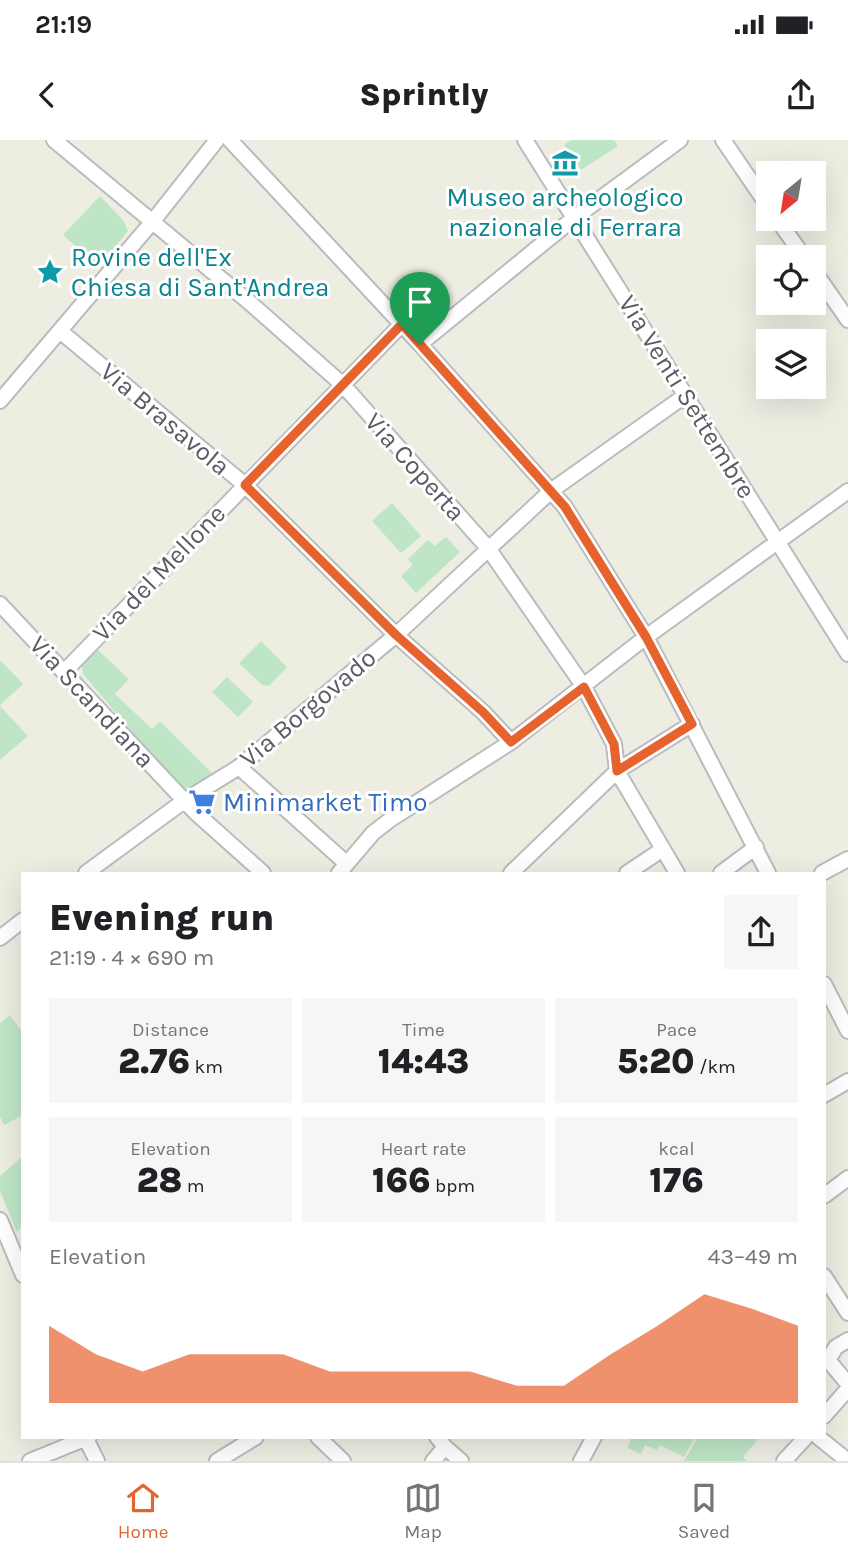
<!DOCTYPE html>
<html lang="en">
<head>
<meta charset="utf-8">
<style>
	body { margin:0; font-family:Karla,sans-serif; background:#f6f6f6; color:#202124; height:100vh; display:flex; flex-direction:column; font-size:26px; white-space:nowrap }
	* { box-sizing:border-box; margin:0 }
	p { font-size:23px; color:#757577 }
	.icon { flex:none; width:38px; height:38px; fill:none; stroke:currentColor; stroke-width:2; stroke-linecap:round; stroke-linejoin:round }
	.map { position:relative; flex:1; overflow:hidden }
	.details { position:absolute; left:21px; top:732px; width:805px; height:567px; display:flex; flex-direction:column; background:#fff; border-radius:0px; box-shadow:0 7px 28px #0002 }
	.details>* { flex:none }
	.needle { width:46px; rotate:210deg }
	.controls { position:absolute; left:756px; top:21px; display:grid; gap:14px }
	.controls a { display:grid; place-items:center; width:70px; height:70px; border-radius:0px; background:#fff; box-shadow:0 7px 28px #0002; font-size:35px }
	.pin { position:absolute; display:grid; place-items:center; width:60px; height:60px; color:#fff; margin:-72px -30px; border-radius:50% 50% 50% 0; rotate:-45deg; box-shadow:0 0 7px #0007 }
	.pin .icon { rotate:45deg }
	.round { display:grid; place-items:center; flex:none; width:74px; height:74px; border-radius:0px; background:#f6f6f6 }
	.head { display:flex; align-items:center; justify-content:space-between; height:119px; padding:0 28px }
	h1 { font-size:38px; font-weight:800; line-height:52px }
	.figures { display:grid; grid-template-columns:repeat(3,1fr); gap:10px; height:119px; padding:7px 28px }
	.figures div { display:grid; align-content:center; border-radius:0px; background:#f6f6f6; text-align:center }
	.figures b { font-size:35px; font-weight:800 }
	.figures small { font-size:19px; font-weight:400 }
	.figures p { font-size:19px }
	.chart { height:196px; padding:14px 28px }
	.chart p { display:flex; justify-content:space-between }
	.chart svg { width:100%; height:126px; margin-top:7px; fill:#e7632e; opacity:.7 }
	.status { display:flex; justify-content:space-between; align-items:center; height:49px; padding:0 35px; background:#fff; direction:ltr }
	.status svg { height:19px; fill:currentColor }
	header { display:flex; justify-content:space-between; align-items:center; height:91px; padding:0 28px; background:#fff; font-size:32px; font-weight:800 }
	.tab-bar { display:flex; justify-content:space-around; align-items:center; height:98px; border-top:2px solid #e0e0e0; background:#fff; font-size:19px; color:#757577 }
	.tab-bar a { display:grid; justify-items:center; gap:4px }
	.tab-bar .active { color:#e7632e }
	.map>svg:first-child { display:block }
	.green { fill:#bee5c6 }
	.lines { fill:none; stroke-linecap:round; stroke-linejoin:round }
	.minor-casing { stroke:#babbc1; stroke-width:18 }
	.minor { stroke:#fff; stroke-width:14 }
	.route-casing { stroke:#fff; stroke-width:14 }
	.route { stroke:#e7632e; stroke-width:9 }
	.labels { text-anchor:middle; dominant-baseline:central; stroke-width:6; stroke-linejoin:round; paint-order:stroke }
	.culture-label { font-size:26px; fill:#0d838f; stroke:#fff }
	.street-label { font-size:26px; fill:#5a5c63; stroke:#fff }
	.shop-label { font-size:26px; fill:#366cbe; stroke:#fff; text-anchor:start }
</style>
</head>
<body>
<div class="status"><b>21:19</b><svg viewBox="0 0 49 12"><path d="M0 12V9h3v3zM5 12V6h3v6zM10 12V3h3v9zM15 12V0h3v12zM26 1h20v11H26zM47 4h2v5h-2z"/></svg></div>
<header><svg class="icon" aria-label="back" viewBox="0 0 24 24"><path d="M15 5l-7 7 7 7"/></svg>Sprintly<svg class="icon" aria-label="share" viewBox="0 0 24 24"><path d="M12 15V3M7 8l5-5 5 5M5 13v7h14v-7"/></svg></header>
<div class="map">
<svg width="848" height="1321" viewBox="0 0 848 1321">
	<rect width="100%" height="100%" fill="#edede2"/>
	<path class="green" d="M571,0h43l4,6 -37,24 -17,-25z
		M100,56l23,24 5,11 -29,35 -36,-31z
		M392,363l29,33 -20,17 -29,-32z
		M446,397l14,15 -44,41 -15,-17 12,-11 -5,-6 20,-19 7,6z
		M261,501l26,26 -18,19 -7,-1 -23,-22z
		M97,509l32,30 -14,15 37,35 8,-8 54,54 -29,19 -102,-120 -1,-9z
		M0,520l23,24 -23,21z
		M227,537l26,25 -15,15 -26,-25z
		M0,566l28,30 -28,24z
		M10,875l13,18v82l-19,10 -4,-8v-94z
		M22,1017l1,68 -6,7 -17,-41v-15z
		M631,1297h64l-11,20 -24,-12 -3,5 -12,-5 -4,9 -13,-6z
		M698,1297h62l-17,20 4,4h-63z"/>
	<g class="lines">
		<g class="minor-casing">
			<path id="minor" d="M54,0l195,162 94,83 145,163 96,139 30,57 3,27 60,102
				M230,0l190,204 145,163 81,130 122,236
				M525,0l323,514
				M723,0l45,66
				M777,79l27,38
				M814,131l34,49
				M60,191l185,154 151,150 87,77 28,30
				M420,204l154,-126 106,-78
				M0,261l153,-180 64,-81
				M0,464l195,208 68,61
				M64,532l338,-348
				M239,627l107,96
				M86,733l98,-72 55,-34 157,-132 156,-145 134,-95
				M339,733l34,-40 18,-14 120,-77 135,-105 202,-146
				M511,733l106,-102 75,-47
				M627,733l36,-24
				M721,733l35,-26
				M822,733l26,-14
				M0,798l23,-18
				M824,844l24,47
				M824,955l24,-14
				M824,1056l24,-18
				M0,1080l23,55
				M824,1136l24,37
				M848,1200l-12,7 -8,13 20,24
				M824,1276l24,-27
				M85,1297l12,24
				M318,1297l25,24
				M437,1297l8,10 16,14
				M818,1297l30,24
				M30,1321l59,-24
				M217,1321l39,-24
				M433,1321l12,-14
				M581,1321l13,-24
				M784,1321l22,-24"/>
		</g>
		<use href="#minor" class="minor"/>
	</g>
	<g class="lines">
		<g class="route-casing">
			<path id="route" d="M402,184l163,183 81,130 46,87 -75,47 -3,-27 -30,-57 -73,55 -28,-30 -87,-77 -151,-150z"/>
		</g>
		<use href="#route" class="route"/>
	</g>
	<defs>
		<g id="museum-bare" transform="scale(2.1)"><path d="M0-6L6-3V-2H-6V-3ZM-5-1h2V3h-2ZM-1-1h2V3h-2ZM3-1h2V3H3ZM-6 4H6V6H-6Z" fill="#0f9aa8" stroke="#fff" stroke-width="2.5" paint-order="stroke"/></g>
		<g id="sight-bare" transform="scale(2.1)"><path d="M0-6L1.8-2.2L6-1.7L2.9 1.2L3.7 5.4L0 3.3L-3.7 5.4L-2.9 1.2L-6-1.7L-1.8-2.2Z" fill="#0f9aa8" stroke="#fff" stroke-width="2.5" paint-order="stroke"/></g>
		<g id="supermarket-bare" transform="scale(2.1)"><path d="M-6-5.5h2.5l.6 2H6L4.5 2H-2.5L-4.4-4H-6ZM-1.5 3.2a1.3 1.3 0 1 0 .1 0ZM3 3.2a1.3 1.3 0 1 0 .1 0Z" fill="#3f7fe0" stroke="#fff" stroke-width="2.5" paint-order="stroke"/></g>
	</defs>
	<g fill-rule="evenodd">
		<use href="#museum-bare" x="565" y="23"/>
		<use href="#sight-bare" x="50" y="132"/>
		<use href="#supermarket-bare" x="202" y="662"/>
	</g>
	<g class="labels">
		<g class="culture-label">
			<text x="565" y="57">Museo archeologico<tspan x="565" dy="30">nazionale di Ferrara</tspan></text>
			<text x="71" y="117" text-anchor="start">Rovine dell'Ex<tspan x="71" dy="30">Chiesa di Sant'Andrea</tspan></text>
		</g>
		<g class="street-label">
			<text transform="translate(687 257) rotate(58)">Via Venti Settembre</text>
			<text transform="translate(165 279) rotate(40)">Via Brasavola</text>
			<text transform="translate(415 327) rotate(48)">Via Coperta</text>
			<text transform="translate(159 433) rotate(-46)">Via del Mellone</text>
			<text transform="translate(92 562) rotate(47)">Via Scandiana</text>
			<text transform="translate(308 568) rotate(-40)">Via Borgovado</text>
		</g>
		<g class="shop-label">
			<text x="223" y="662">Minimarket Timo</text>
		</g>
	</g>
</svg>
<div class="controls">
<a><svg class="needle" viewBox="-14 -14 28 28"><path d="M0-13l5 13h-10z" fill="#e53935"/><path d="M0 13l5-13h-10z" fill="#757577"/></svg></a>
<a><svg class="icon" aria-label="locate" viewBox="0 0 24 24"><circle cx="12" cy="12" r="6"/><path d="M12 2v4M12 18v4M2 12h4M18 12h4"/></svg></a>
<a><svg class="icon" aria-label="layers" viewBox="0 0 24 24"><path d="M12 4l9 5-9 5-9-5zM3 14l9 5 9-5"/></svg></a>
</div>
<div class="pin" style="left:420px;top:204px;background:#1e9e55"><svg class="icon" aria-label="arrive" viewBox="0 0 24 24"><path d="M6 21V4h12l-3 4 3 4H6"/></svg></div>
<section class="details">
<div class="head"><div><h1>Evening run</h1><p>21:19 · 4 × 690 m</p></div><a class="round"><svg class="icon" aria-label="share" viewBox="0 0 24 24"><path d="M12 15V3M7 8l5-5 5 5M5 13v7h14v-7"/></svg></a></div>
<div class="figures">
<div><p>Distance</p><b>2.76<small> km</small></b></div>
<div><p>Time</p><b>14:43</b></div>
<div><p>Pace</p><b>5:20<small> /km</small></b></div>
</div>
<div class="figures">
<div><p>Elevation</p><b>28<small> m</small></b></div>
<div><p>Heart rate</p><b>166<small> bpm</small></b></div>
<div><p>kcal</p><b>176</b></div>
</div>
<div class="chart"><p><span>Elevation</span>43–49 m</p>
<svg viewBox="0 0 160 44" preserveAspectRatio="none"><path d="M0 44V17L10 27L20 33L30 27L40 27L50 27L60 33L70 33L80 33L90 33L100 38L110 38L120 27L130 17L140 6L150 11L160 17V44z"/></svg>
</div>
</section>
</div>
<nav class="tab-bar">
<a class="active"><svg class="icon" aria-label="home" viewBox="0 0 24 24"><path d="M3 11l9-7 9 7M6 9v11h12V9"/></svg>Home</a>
<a><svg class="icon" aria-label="map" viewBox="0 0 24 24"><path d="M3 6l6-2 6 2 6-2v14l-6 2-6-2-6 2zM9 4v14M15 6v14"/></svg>Map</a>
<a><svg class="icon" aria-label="saved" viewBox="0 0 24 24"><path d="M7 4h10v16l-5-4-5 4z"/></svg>Saved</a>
</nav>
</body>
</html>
